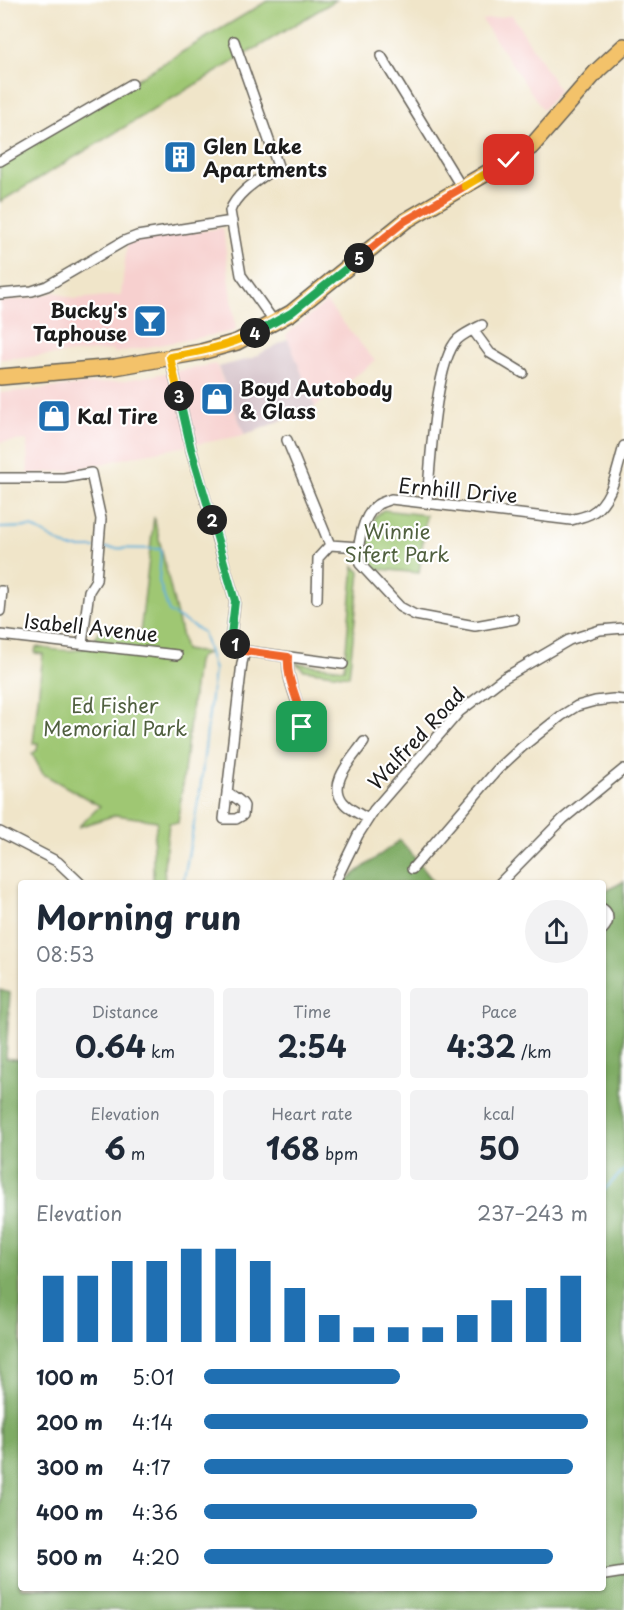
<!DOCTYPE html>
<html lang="en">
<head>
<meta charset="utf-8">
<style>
	body { margin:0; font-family:"Playpen Sans",sans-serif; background:#f2f2f3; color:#1f2937; height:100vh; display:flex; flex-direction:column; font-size:22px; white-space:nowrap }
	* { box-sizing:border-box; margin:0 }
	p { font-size:20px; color:#747a83 }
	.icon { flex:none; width:33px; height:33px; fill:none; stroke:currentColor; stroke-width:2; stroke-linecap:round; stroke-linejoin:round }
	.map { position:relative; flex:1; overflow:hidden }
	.details { position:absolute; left:18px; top:880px; width:588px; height:711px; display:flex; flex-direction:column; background:#fff; border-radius:6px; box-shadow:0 2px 4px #0004 }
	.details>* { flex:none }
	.pin { position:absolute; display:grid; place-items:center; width:51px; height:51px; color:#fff; margin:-26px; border-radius:12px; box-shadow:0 3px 9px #0006 }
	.km { position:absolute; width:30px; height:30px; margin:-15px; border-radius:50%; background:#222; color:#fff; font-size:16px; line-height:30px; text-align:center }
	.round { display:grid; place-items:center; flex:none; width:63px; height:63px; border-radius:32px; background:#f2f2f3 }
	.summary { display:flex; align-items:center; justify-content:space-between; height:102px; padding:0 18px }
	h1 { font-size:33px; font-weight:700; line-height:45px }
	.stats { display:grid; grid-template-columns:repeat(3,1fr); gap:9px; height:102px; padding:6px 18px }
	.stats div { display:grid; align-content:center; border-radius:6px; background:#f2f2f3; text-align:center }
	.stats b { font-size:30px; font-weight:700 }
	.stats small { font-size:16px; font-weight:400 }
	.stats p { font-size:16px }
	.chart { height:168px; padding:12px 18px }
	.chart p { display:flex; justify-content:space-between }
	.chart svg { width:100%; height:108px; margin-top:6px; stroke:#1f6fb2; stroke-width:6 }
	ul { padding:0 18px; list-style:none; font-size:20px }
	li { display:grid; grid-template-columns:96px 72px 1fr; align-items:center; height:45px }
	li i { height:15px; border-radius:8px; background:#1f6fb2 }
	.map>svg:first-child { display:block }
	.built { fill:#f7d0cf }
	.industrial { fill:#d2bec5 }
	.green { fill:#9fc773; stroke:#5e7248; stroke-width:1.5 }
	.forest { fill:#7fac65; stroke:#4e6440; stroke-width:1.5 }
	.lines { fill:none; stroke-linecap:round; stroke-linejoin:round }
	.stream { stroke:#61b1db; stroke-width:2 }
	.street-casing { stroke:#666259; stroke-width:12 }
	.primary-casing { stroke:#666259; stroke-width:18 }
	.street { stroke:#fff; stroke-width:9 }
	.primary { stroke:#f3c26a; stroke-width:15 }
	.split-1-casing { stroke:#fff; stroke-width:12 }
	.split-2-casing { stroke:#fff; stroke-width:12 }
	.split-3-casing { stroke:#fff; stroke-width:12 }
	.split-4-casing { stroke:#fff; stroke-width:12 }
	.split-5-casing { stroke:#fff; stroke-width:12 }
	.split-6-casing { stroke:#fff; stroke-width:12 }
	.split-7-casing { stroke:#fff; stroke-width:12 }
	.split-1 { stroke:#f0652b; stroke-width:8 }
	.split-2 { stroke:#22a559; stroke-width:8 }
	.split-3 { stroke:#22a559; stroke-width:8 }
	.split-4 { stroke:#f5b400; stroke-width:8 }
	.split-5 { stroke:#22a559; stroke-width:8 }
	.split-6 { stroke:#f0652b; stroke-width:8 }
	.split-7 { stroke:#f5b400; stroke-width:8 }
	.labels { text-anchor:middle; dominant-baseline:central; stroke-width:4.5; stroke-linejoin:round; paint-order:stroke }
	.poi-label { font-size:20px; font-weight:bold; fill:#1c1c1c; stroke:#fff; text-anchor:start }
	.street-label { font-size:20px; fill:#1c1c1c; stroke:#fff }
	.park-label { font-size:20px; fill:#50603f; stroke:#fff }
</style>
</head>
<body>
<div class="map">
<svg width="624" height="1610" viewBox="0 0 624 1610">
	<rect width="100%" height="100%" fill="#fff"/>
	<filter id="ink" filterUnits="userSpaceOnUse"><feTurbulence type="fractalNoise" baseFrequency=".0167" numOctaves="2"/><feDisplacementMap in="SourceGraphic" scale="12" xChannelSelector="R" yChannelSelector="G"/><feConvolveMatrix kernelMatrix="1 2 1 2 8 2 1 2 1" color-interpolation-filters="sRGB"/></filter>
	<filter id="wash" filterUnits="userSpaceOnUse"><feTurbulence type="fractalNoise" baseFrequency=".008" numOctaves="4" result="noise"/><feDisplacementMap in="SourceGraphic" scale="24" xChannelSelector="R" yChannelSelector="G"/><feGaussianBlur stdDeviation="1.35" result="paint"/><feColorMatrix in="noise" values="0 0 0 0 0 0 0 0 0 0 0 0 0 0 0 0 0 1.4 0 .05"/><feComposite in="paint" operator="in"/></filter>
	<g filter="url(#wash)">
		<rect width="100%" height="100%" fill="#f0e5c9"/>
		<path class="built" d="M512,15l47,75 -16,20 -61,-90z
			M223,228l13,103 -122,22v-3l-114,9v-57l31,-4 24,-6 19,7 47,-4 6,-51 14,-5z
			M326,302l49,59 -60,46 -29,-72z
			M216,364l29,71 -106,20 -64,15 -47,4 -1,-34 -27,2v-49l121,-12z"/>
		<path class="industrial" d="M288,339l27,68 -70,28 -27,-68 34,-9z"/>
		<path class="green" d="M269,0h67l-336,202v-41z
			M383,510l43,5 -7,58 -50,-5 3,-23 -4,-1 2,-19h4l1,-8z
			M154,517l31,133 22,3 -7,4 -3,4 -19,162h-9l-5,43 1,17h-12v-36l4,-26 -41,-6 -38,12 22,-21 -57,-32 -11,-20 5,-4 1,-7h-5l10,-89 -8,-1 1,-6c24,3 53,12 63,-17l41,4z
			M354,566l6,6 -11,104 -45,-6 -8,-7 48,6z"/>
		<path class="forest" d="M400,840l35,43 -94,1z
			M624,881v729h-624v-620l10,3 -4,65 15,2v528h582v-695z"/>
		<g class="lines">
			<path class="stream" d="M0,528l32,-1 37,21h26
				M101,548l60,1 -2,32 10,31 34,20 11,38 -14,121 -17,93
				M603,1191l21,-21"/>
		</g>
	</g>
	<g filter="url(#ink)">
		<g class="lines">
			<g class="street-casing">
				<path id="street" d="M234,41l44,125c-16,12 -41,25 -48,45l11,64 34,48
					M381,56l81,132
					M0,161l132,-77
					M0,294l32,-3 15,-5 77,-45 13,-5 95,-15
					M473,330l17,23 33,20
					M170,357l21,92 44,152 -4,34 7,12 7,4 -3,12 -18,156h12l7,-4 1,-9c-3,-7 -12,-9 -17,-15
					M287,440l43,105
					M0,478h64l27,-5 10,46 -5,61 -7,11 -7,53
					M427,503c3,-35 8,-143 31,-164 7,-6 16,-10 24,-14
					M330,545l29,2
					M0,591h2l-2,20
					M317,599l1,-41 12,-13
					M514,619l-39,7 -60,-11 -15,-8 -40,-43c-4,-17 2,-48 17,-59 4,-3 10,-4 14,-6l180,21c6,-2 13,-3 19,-6 23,-12 27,-46 34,-68
					M0,635l177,20
					M245,651l98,13
					M288,657c-2,28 13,44 14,70
					M286,728l30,-1
					M364,742c-11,16 -38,42 -20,61 6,7 16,11 24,16
					M0,832l58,30 23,22
					M412,869l85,-99 25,-23 39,-31 16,-10 18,-5 18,-2 11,1
					M334,884l24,-49 16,-25 85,-98 43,-33 67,-39 31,-10 24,-2
					M499,884l64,-65 61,-50
					M603,909c7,5 6,14 0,20
					M605,1575l19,-3"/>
			</g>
			<g class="primary-casing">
				<path id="primary" d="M0,377l115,-10 86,-15 36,-10 54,-29 114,-92 126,-74 66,-76 27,-25"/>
			</g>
			<use href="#street" class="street"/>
			<use href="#primary" class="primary"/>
		</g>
	</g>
	<g class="lines" filter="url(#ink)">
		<g class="split-1-casing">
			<path id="split-1" d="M235,644l10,7 43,6c-2,28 14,44 14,70"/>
		</g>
		<g class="split-2-casing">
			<path id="split-2" d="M212,520l23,81 -4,34 4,9"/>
		</g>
		<g class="split-3-casing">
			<path id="split-3" d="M179,396l12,53 21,71"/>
		</g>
		<g class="split-4-casing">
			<path id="split-4" d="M179,396l-9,-39c30,-5 58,-11 85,-24"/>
		</g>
		<g class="split-5-casing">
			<path id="split-5" d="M255,333l36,-20 68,-55"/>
		</g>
		<g class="split-6-casing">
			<path id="split-6" d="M359,258l46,-37 60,-35"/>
		</g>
		<g class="split-7-casing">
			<path id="split-7" d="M465,186l44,-26"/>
		</g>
		<use href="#split-1" class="split-1"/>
		<use href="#split-2" class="split-2"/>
		<use href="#split-3" class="split-3"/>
		<use href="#split-4" class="split-4"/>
		<use href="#split-5" class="split-5"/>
		<use href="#split-6" class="split-6"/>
		<use href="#split-7" class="split-7"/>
	</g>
	<defs>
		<g id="building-square" transform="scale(1.725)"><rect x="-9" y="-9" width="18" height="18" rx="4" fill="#1f6fb2" stroke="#fff"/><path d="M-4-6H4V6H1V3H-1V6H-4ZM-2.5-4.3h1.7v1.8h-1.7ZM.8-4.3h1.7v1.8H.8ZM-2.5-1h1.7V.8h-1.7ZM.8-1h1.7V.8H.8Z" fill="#fff"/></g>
		<g id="bar-square" transform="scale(1.725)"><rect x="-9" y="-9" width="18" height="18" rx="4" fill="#1f6fb2" stroke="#fff"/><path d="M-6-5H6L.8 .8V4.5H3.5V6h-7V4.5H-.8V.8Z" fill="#fff"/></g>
		<g id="shop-square" transform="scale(1.725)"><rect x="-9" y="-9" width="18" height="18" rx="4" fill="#1f6fb2" stroke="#fff"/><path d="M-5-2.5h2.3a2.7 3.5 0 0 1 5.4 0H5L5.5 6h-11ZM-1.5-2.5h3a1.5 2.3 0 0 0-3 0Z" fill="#fff"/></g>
	</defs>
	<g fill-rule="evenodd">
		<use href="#building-square" x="180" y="157"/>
		<use href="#bar-square" x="150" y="321"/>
		<use href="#shop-square" x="217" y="399"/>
		<use href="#shop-square" x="54" y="416"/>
	</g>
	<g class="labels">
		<g class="poi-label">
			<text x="203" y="146">Glen Lake<tspan x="203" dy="23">Apartments</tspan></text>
			<text x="127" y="310" text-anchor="end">Bucky's<tspan x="127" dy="23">Taphouse</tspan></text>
			<text x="240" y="388">Boyd Autobody<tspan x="240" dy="23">&amp; Glass</tspan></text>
			<text x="77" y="416">Kal Tire</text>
		</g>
		<g class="street-label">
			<text transform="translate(458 490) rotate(5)">Ernhill Drive</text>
			<text transform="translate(91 627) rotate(6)">Isabell Avenue</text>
			<text transform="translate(416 738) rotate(-47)">Walfred Road</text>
		</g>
		<g class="park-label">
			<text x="397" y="531">Winnie<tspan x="397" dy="23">Sifert Park</tspan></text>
			<text x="115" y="705">Ed Fisher<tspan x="115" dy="23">Memorial Park</tspan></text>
		</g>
	</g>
</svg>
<div class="pin" style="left:302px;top:727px;background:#1e9e55"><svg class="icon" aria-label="arrive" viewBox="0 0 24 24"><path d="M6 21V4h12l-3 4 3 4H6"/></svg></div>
<div class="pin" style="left:509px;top:160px;background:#d93025"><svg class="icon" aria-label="check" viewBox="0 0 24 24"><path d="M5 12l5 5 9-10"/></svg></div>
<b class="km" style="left:235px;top:644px">1</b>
<b class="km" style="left:212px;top:520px">2</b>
<b class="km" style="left:179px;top:396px">3</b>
<b class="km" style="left:255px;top:333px">4</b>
<b class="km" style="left:359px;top:258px">5</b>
<section class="details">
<div class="summary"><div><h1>Morning run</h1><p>08:53</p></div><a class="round"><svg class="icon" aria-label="share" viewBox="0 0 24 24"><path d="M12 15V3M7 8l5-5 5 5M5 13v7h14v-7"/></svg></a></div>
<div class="stats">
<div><p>Distance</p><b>0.64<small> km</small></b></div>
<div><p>Time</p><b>2:54</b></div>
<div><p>Pace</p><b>4:32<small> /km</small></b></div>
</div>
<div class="stats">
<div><p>Elevation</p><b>6<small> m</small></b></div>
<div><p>Heart rate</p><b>168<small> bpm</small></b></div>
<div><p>kcal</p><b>50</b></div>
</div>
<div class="chart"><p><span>Elevation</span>237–243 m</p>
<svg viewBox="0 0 160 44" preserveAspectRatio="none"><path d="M5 44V17M15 44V17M25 44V11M35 44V11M45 44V6M55 44V6M65 44V11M75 44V22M85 44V33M95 44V38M105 44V38M115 44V38M125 44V33M135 44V27M145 44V22M155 44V17"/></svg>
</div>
<ul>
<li><b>100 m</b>5:01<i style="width:51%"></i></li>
<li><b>200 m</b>4:14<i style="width:100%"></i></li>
<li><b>300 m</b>4:17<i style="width:96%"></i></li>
<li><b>400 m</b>4:36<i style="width:71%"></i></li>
<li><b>500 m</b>4:20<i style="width:91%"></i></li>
</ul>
</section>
</div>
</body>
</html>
